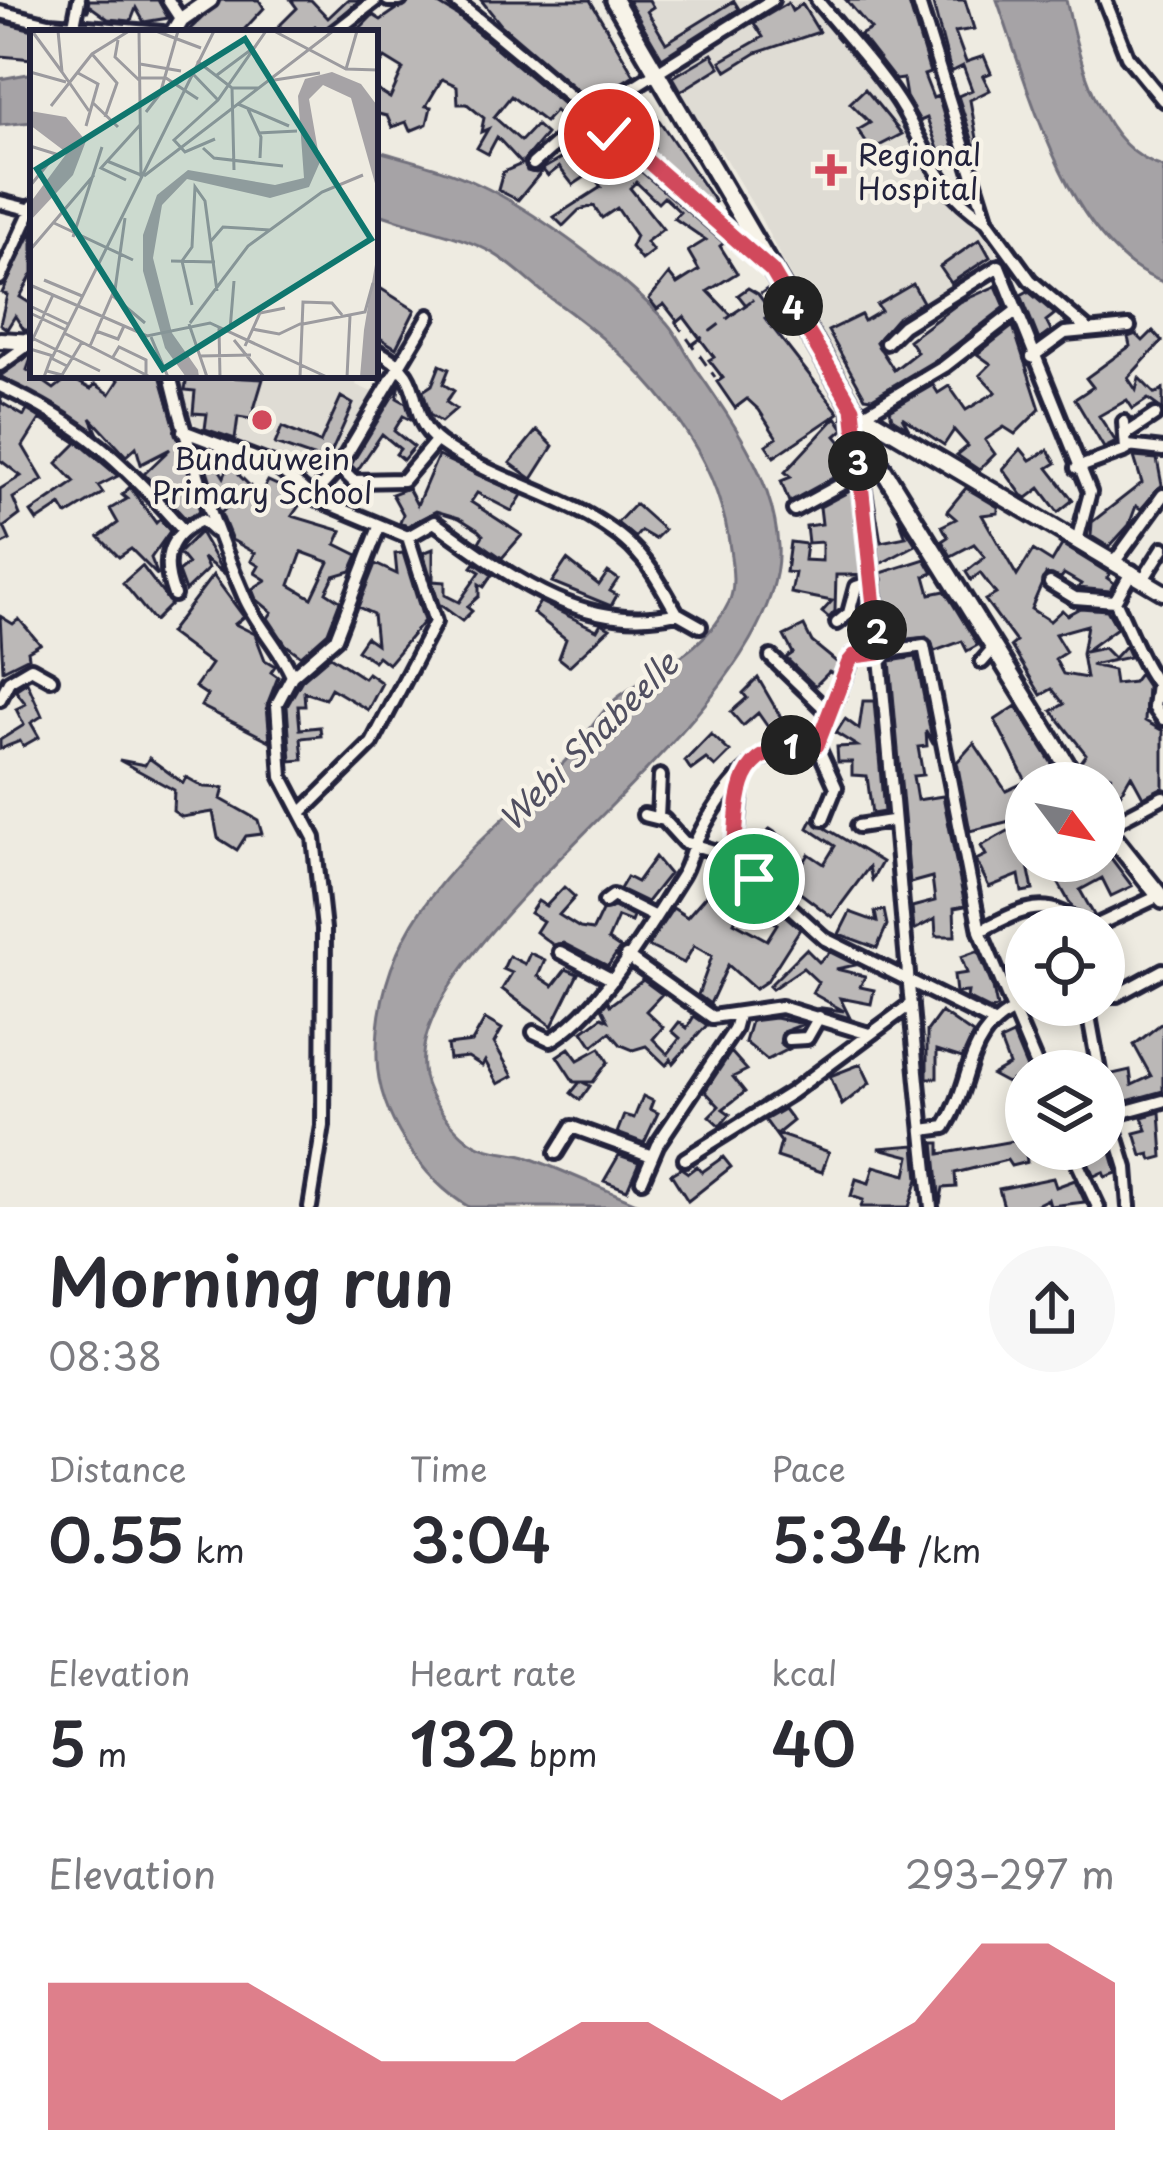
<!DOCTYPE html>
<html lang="en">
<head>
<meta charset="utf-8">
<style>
	body { margin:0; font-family:"Playpen Sans",sans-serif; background:#f7f7f7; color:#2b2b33; height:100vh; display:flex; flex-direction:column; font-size:45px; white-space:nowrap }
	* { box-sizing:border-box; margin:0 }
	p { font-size:39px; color:#7c7c81 }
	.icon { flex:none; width:66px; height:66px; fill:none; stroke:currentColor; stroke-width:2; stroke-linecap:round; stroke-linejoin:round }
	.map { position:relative; height:1207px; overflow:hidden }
	.details { display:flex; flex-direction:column; background:#fff; flex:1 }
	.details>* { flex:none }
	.needle { width:78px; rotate:122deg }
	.controls { position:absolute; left:1005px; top:762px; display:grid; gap:24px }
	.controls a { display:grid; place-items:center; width:120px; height:120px; border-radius:50%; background:#fff; box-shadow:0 6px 18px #0003; font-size:60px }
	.pin { position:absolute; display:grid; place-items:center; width:102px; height:102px; color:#fff; margin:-51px; border:6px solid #fff; border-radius:50%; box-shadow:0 3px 12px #0007 }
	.km { position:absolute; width:60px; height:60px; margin:-30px; border-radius:50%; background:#222; color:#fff; font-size:33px; line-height:60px; text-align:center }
	.round { display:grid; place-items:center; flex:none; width:126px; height:126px; border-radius:63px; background:#f7f7f7 }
	.head { display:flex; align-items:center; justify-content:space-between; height:204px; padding:0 48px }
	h1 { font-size:66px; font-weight:600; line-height:90px }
	.figures { display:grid; grid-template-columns:repeat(3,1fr); gap:18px; height:204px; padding:12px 48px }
	.figures div { display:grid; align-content:center }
	.figures b { font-size:60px; font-weight:600 }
	.figures small { font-size:33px; font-weight:400 }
	.figures p { font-size:33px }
	.chart { height:336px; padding:24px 48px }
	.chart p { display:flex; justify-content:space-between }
	.chart svg { width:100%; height:216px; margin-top:12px; fill:#d1495b; opacity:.7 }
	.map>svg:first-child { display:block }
	.built { fill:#dfdcd4 }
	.water { fill:#a6a3a6; stroke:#716f7b; stroke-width:3 }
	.building { fill:#bbb8b7; stroke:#22223b; stroke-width:3; fill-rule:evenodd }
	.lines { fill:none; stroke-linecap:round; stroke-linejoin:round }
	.minor-casing { stroke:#22223b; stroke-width:20 }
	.tertiary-casing { stroke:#22223b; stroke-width:22 }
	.secondary-casing { stroke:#22223b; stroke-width:24 }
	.path { stroke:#22223b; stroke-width:3; stroke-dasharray:12 9; stroke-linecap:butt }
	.minor { stroke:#f7f3e8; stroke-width:10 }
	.tertiary { stroke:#f7f3e8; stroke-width:14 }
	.secondary { stroke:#f7f3e8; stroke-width:15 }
	.route-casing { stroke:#fff; stroke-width:24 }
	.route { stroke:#d1495b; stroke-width:15 }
	.poi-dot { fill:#d1495b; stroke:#f7f3e8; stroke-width:4.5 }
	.labels { text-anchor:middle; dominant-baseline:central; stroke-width:9; stroke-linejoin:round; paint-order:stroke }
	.poi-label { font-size:30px; fill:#22223b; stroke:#f7f3e8; text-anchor:start }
	.water-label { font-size:33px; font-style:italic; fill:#504f60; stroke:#f7f3e8 }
	.inset-road { fill:none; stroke:#9c9b9f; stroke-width:3 }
	.view { fill:#0f766e; fill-opacity:0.15; stroke:#0f766e; stroke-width:6 }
	.inset-edge { fill:none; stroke:#22223b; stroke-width:6 }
</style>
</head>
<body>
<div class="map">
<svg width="1163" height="1207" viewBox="0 0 1163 1207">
	<rect width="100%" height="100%" fill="#eeebe1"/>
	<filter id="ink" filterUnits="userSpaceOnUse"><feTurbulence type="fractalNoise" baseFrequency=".00833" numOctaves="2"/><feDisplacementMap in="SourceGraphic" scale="24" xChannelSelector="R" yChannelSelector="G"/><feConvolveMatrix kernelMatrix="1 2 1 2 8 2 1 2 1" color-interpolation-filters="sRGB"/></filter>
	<g filter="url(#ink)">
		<path class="built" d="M622,0l16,17 11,-17h167l92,122 10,32 39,57 33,23 8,30 -162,101 -77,-150 -39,-65 -17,-11z
			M375,364l12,6 -45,91 -16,13 -125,-38 -22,-44 2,-17h6l-1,15 74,8 2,-19 -34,-4h107l16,6 9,-6 -4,10 18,8 7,-14 -7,-4z"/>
		<path class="water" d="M997,0h69c13,57 33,149 97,167v115c-95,-34 -134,-194 -166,-282z
			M33,73v49l-33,3v-46z
			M375,150c34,10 71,19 103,34 53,24 150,95 189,139 14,16 21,36 34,53 36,52 73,105 77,170 10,176 -412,410 -349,545 9,19 29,44 47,54 16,9 36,7 53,13 39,14 78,33 117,49h-177c-47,-27 -91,-94 -92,-148 -3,-139 94,-208 185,-295 21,-20 35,-52 59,-69 39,-27 87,-47 108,-93 7,-15 3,-37 1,-53 -13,-109 -93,-190 -178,-250 -22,-16 -41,-37 -65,-49 -35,-18 -76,-23 -112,-38z"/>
		<path class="building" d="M89,0h69l10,18 -24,4 -8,-14 -5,13 -23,-2 -18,-13 -3,6z
			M221,0h38l5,8 -23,25h-55z
			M291,0h20l17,18 19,-18h13l-38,33 -7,-7 -8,7h-35l25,-25z
			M410,0h22l26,16 117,98 -9,8 -11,-11 -10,11 -34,-26 -17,21 27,24 15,-16 10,9 -22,26 3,11 9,2 24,-14 18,-13 -4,-5 16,-14 134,116 -4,3 17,27 -29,18 23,24 15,-10 -8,-10 10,-7 10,6 14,19 -7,5 74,95 -65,44 -8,-12 11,-7 -18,-28 -12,-11 -12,9 -18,-26 6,-4 -14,-18 5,-3 -30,-40 -6,5 -14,-18 -7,5 -8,-10 20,-25 8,10 22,-14 -11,-19 18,-11 -32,-22 6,-6 -16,-15 -6,6 -22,-21 -6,6 33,41 -17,13 7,9 -12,9 -10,-13 5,-11 -19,-28 -15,10 -8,-12 -15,4 -16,16 -9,-9 47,-30 -10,-14 -18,12 -14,-18 -11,9 -5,-6 -25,30 -20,-10 5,-18 19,-8 -25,-27 -9,17 -11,-6 11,-19 -7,3 3,-14 -17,-14h-9l-1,-18 -15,-7 -16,27 5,1 -4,17 -17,7 -4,-9 -14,5 -5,-11 -12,-3v-24l15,9 13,-29 -18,-11 -10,14v-39h-20l18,-18 8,5z
			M481,0h109l44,75 -43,27 -90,-77z
			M628,0h21l4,7 -6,4 19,32 68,-42 5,8 -77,49z
			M846,0h62l22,73 -6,2 9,23 5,-2 18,59 -14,5 -15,-42 -7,3 -14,-24 -3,-18 -8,1 -35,-45 11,-6z
			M932,0h33l9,29 -19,3 11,30 18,-6 7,17 -8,3 7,14 -20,10 8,44 -4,1 -16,-49 14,-6 -9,-24 -12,6z
			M788,3l4,8 10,-7 17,28 -63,21 -29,18 -6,-10 42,-24 -9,-14z
			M0,22l42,10 -9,1v26l-33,-3z
			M712,54l8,13 -39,24 -8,-14z
			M865,89l37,45 -31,16 -13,-20 12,-7 -20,-20z
			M641,94l74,108 -5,3 -62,-53 6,-4 -29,-45z
			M33,229v44l-13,24 13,8v25h-9l-9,-14 -8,13 -7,-5 7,-29 -5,-2z
			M980,239l10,18 -39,26 -11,-16z
			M913,284l10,18 -27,17 -20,23 18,28 23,-18 -8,-12 51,-38 36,-16 9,21 -66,51 -67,40 -7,-1 -37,-66 33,-16 3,6 17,-10 -4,-6z
			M375,285l40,25 -19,38 -21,-13z
			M1028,291l27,23 -9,7 5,10 -12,9 -18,-45z
			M1013,326l27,83 -25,25 -11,-7 -19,13 10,14 -16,16 -22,-15 11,-9 -14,-16 -10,15 -42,-28 6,11 -16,-10 -2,-8 43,-25 5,8 11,-7 17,24 30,-18 -16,-17 11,-11 -14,-10z
			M1153,331l9,10 -34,37 8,12 3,-12 16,16 8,-5v21l-15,-11 -15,10 -6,-9 -28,16 17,26 -12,6 -29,-49 18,-12 -7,-9 44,-32 -2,-9 8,-3 7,7z
			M33,353l-6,17 27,19 15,-12 22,12 4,-5 15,10 9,-14 -6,-5h47l40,136 -15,7 -41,-44 26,-25 -29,15 -5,-17 -10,9 -35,-38 6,14 -97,-56z
			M440,365l9,4 -6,15 11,7 -8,11 10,7 -15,13 -11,-7 -7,-24 9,-6z
			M187,375l76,4 -12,40 -13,-2 -3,22 -30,-10 2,-15 -14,-1 2,-22 -10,-1z
			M400,384l-3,14 9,5 5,17 -8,-4 -9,15 20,16 -11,13 -7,-6 4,-5 -18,-15 -25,37 -6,-6z
			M0,397l2,6 22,13 3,-6 46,28 45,38 -20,10 5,7 -36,22 -6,-10 -24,16 -6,-9 44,-30 -18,-19 20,-20 -37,-24 -17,27 20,34 -30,18 7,17 -16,12 6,13 -10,5v-56l21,-13 -21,-16z
			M341,397l12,7 -26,58 -52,-18 7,-17 38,16z
			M836,417l8,12 -8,7 10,12 3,21 -60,33 -8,-21 10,-4 -6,-5z
			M537,430l16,16 -21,33 -22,-16z
			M200,448l8,3 16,26 6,-14 12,4 -3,8 21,21 8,-15 22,10 11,12 -9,13 50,15 -6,13 22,11 -7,16 -17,5 -8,16 14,9 -12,31 -27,24 -15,-11 -18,-27 4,-6 -16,-13 -4,-10 14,-9 -11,-7 4,-7 -8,-5 4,-8 -23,-13 -11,-27 5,-5 -10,-10zM302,552l27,10 -17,36 -22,-13z
			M1021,449l9,11 18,-10 8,13 -8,5 25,32 -15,12 -18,-24 -13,10 -5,-3 -19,-26z
			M438,456l84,39 -10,16 -35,-18 -6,9 51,33 -20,23 -23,-16 4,-7 -5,-5 -19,-12 -23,-7 -29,15 -7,-3 3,-9 -11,-20 16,-6 9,17z
			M1134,457l23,2 5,26 -21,24 -5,-3 -7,19 -20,22 -18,-11 1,-14 50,-39z
			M870,476l11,66 25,-5 -8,-20 18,28 -36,19z
			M130,487l26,36 4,-4 10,12 -19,27 7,18 -27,-27 -12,8 -20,-20 19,-14 -8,-14 17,-10 -5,-4z
			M966,488l32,19v6l-16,2 35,61 16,-26 19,12 10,-17 -4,-3 52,32 -3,4 7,5 -4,8 -32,-3 3,-4 -17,-10 -3,4 -15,-4 -15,35 19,12 12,-11 5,5 13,-7 27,2 10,18 -33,24 20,-4 10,10 11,-12 5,11 -39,8 22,5 2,14 18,-2 6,-8 8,12 -2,35 18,10v56l-20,10 -12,-22 -11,19 -15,-9 6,-9 -25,-6 -6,-8 6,-8 -34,-43 12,-7 -12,-15 -11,6 -30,-49 5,-4 -31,-42 11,-6 -16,-21 -9,7 -5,-8 19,-15 -11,-13 -23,12 -9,-15 6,-4 -6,-11 14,-7 -9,-8zM1087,625l-5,29 4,24 -23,-4 -8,-15 11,-7 -11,-18z
			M852,490l10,85h-26l-1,36 -6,7 -7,-6 10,-11 -41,-8 4,-20 -9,-1 4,-30 16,2 -2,16 18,1v-19l-14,1 -2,-17 16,-2 -2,-17z
			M635,504l29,26 -9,9 -14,-8 -6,7 -18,-15z
			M200,532l24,42 -21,-16 5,11 -23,22 -7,-19 10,-8 -9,-11z
			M433,549v32l12,1v13l14,7 21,-30 -8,-5 3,-4 17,12 -8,12 -5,-3v12l-12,11 5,4 -10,10 -23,-17 -16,-51z
			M403,553l21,68 -36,43 -10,-8 -4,5 -17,-11 9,-13 10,7 -3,-30 -15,-7 17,-43 22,10 -2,-20z
			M925,559l8,14 -8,3 5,18 15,-3 33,54 -11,6 -5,-10 -27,10 -9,-14 -38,4 -7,-68z
			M567,560l32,25 9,-13 10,7 -8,12 7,4 -6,11 -59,-24z
			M142,566l29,38 -17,17 -31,-38z
			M213,575l31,42 -9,7 20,10 10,26 10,6 -4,6 7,5 -11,28 3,36 -69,-35 6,-11 -12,-8 16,-23 -42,-31z
			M540,602l57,28 4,-7 9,5 -41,38 -10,-8 7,-19 -33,-26z
			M0,616l13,8 6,-5 21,25 -12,7 1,6 -26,13z
			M804,626l8,16 27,22 -4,11 -6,-3 -14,14 -29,-28 7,-5 -9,-17z
			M330,656l34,22 4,-5 14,10 -14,27 -37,-22 -6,11 -21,-7 1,14h-7l2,23 20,-2 1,9 -20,2 2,22 -12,1 -4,-55 15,-26z
			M916,657l17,87 -7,-13 1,15 -9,1 5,28 -10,1 4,24 26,-4 22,110 -11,2 1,28h-19l-1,-17 -21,11 -2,-23 23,-6 -3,-24 -22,6 -20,-222z
			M758,678l25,43 -13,9 -12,-17 -15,13 -12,-14 16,-14 -4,-5z
			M27,682l15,34 -11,7 8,14 -16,9 -3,-5 -20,8v-9l24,-15 -8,-16 10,-5 -11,-14z
			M863,701h11l10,111 -12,2 -5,-38 -15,-1v-13h-14l-1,-15 20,-1 -21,-13 9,-14 14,10z
			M1016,706l48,77h-37l-32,-63z
			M711,734l19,18 -15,15 -9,-8 -15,11 -6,-9z
			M974,743l32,48 17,-8 3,34 -56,14 -13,-69z
			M149,758l34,25 3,-6 18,10 20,1 -3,11 37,21 4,14 -16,2 -9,14 -19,-12 -5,-26 -31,5 -9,-6 1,-21 -55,-30 26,5z
			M812,820l70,42 -10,18 -3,-13 -37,50 -37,-28 5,-9 -14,-10 -10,12 -24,-25 18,-28 12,8 -5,8 27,17 5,-8 15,10 11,-18 -27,-18z
			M1026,821l-4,15 11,54 -11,2 -3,-17 -30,12 -13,-27 10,-5 -5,-9z
			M1108,854l24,32 -21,10 -9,-18 -22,12 14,25 -7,3 -15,-11 -14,-25 13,-7 -5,-14h38z
			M655,857l14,17 -22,28 -27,-13 7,-12 10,5z
			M733,879l8,4 -12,25 9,5 -4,9 33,18 10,-16 -20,-13 8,-13 35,31 -33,52 -12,8 -27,-24 -18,39 -12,-9 14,-39 -18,-10 -10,17 -36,-17 25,-38 14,9 21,-24 12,11z
			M564,887l11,10 -16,18 21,13 13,2 9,-19 12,-4 19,10 -2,5 -13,-5 -10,23 12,8 -12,18 -45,-23 -10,2 -17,-13 7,-11 -13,-8 8,-12 8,5z
			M884,910l3,15 -10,23 -38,-14 11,-22 27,10 -2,-10z
			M806,949l13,13 11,-10 26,13 -20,4 29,7 -5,11 14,3 -3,14 -31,-6 10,20 -24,-7 -3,-3 21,3 -32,-18 6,-11 -15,-14 -31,21 -3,-3z
			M978,951l15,37 4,19 -6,3 -24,-12 1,-6 -12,1 -2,-18 13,-2 -6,-16z
			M530,953l15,7 -7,16 15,10 13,-17 12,5 -26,52 -50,-37 10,-16 -9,-4 6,-13 16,8z
			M643,980l19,14 -16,17 17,16 -10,12 15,15 12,-16 -8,-7 7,-9 8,6 7,-12 13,9 -34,38 -2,-4 -5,6 -20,-19 -13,4 -12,-5 -11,-13 -17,14 -10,-15 19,-14 6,3 -6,-12 6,-7 2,4z
			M941,1012l32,22 -11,24 -25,-8v28h-10v-47z
			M775,1018l29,6 -21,8 -3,11 9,6 -22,11 -22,-18 6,-21z
			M485,1019l17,10 -8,14 19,33 -15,8 -13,-23 -3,5 -14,-9 -19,2 -2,-14 25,-3z
			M1163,1022v69l-43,12 -12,-28 22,-5 2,15 19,-9 -17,-31z
			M1013,1035l15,36 -21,12 -15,-8 17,-10 -9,-24z
			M569,1048l9,12 22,-12 8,14 -15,20h-11l8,4 -10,14 -9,-7 9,-11h-6l-17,-26z
			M731,1052l16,18 -14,7 12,15 -22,17 7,5 -10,12 -11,-10 10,-10 -14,-15z
			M861,1064l9,19 -28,22 -12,-29z
			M643,1096l10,5 -3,8 8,4 -14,30 -27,-10 7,-18 10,3z
			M784,1109l9,12 -16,13 52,18 -7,20 -45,-15 4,-15 -16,-22z
			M1160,1112l3,45 -11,3 -2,-6 -8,2 -7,-23 12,-3 -5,-13z
			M1104,1129l13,44 -12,4 -2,-5 -9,4 -12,-27h22z
			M1024,1139l3,23 -16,4 -4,-6 -52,13 1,14 -13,1 -3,16 -6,-61h6v11z
			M915,1145l3,34 -9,28h-48l2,-7 -12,-4 5,-17 13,4 5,-17 32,9 4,-19 -31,-8z
			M619,1155l20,7 -12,28 -23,-9z
			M723,1157l8,10 -43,34 -17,-27 10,-6 7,5 9,-7 5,6z
			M1053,1178l3,9 19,-7 10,22 -35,4 -2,-7 -16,8h-28l-5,-18z"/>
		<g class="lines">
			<g class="minor-casing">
				<path id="minor" d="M168,0l13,20
					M388,0h12
					M454,0c108,84 205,179 312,265
					M817,0c28,35 64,72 87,111 27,48 34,78 83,110
					M918,0l69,221 43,59 56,48
					M1105,0l22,56 36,44
					M0,12l49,12 114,9
					M74,25l5,-25
					M333,33l43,-33
					M533,164l57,-50 182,-114
					M0,202l32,8
					M0,278l33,-72
					M886,343l17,-17 96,-60 91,226 -13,49
					M1032,357l33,-24 64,-6
					M0,365l32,-23
					M170,375c18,77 43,150 74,221 12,29 36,51 48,80
					M0,386c83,38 122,75 182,143
					M866,413l79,-47 72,-56
					M853,424c36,259 48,522 78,783
					M183,431l93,35 36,31 96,40 26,-15c73,52 149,113 243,91 -11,-18 -21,-39 -35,-55 -49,-59 -141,-71 -202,-115 -39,-28 -7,-66 -65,-93
					M1128,433l27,-18
					M1128,446l35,4
					M339,467l14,14 50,-1 33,-39
					M1077,468l49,-18 -2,-28
					M312,497l27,-30 90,-151
					M794,510l66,-36
					M1113,564l50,-69
					M1144,578l19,-30
					M1050,583l25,15 40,3 17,-30
					M174,595c-13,-35 -7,-60 28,-75l12,11
					M1115,601c14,28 24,58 42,83l-3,23 9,12
					M677,613l23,13
					M837,623l12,-10 7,-26 18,-6
					M771,657l56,54
					M982,662l13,-15
					M0,699l9,-18 22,-13 20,11
					M817,745l36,-89 71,-10 56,285 59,140
					M817,745l19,42 -13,32
					M304,810l68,-67 63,-121 -27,-85
					M644,815l20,5 20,22 50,15 91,82 168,83
					M658,818l2,-42
					M858,826l33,-5
					M1104,828l59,-31
					M734,857l9,-80
					M605,902l8,-6 40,20
					M1093,927l66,-31
					M980,931c37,-19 67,-38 102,-4
					M560,952l53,28
					M626,956l86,61 69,-10 88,27
					M1104,967l13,28
					M1104,995h13l46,-25
					M1087,1005l12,66
					M534,1032l17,8c51,-30 99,-115 131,-165 7,-11 8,-23 14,-34 27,-53 58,-97 121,-96
					M789,1039l18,-1 12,-21
					M1104,1096l22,72 3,39
					M1108,1116l55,-15
					M923,1130l22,-3c31,-50 16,-96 81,-123
					M1071,1149l27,58
					M556,1153l16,-26 80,29
					M685,1159l106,-66 120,-89
					M642,1180l15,-35 77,-115 4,-15
					M310,1207l13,-81 1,-197 -10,-91 -32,-61 -5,-73 15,-28 44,-38 43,-111"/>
			</g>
			<g class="tertiary-casing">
				<path id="tertiary" d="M173,33l8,-13 29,-20
					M0,340l33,2
					M853,408l310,184"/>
			</g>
			<g class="secondary-casing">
				<path id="secondary" d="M614,0l239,408v13l225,362
					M1104,826l59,74"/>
			</g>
			<path class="path" d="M675,321l40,56
				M693,344l74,-55"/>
			<use href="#minor" class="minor"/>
			<use href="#tertiary" class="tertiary"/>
			<use href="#secondary" class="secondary"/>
		</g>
	</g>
	<g class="lines" filter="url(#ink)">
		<g class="route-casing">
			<path id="route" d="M609,134l35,24 128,113 81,137 26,245 -25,3 -5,6 -32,83c-84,0 -78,44 -83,112l20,22"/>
		</g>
		<use href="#route" class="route"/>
	</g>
	<g class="poi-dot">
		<path d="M825 152h12v12h12v12h-12v12h-12v-12h-12v-12h12z"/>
		<circle cx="262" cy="420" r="12"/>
	</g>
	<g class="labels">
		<g class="poi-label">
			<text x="858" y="153">Regional<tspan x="858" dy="34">Hospital</tspan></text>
			<text x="262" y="457" text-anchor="middle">Bunduuwein<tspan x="262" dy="34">Primary School</tspan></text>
		</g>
		<g class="water-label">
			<text transform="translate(587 740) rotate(-45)">Webi Shabeelle</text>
		</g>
	</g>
	<g transform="translate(30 30)">
		<rect width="348" height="348" fill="#eeebe1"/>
		<path d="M302,42l29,12 15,20 2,90 -27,-96 -28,-13 -14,14 11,63 -11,25 -39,11 -83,-19 -25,26 -9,53 19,75 26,37 1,7h-13l-21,-29 -22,-77v-36l14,-40 31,-25 87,15 29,-7 -6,-82 7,-17zM0,81l36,6 20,24 -13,34 -43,46v-18l37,-50 -37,-28zM348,217l-3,130h-15l4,-47z" fill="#a6a3a6"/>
		<path class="inset-road" d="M2,1l30,41M28,1l4,41 27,39M109,1l2,146M126,1l45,17M244,1l72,38 32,1M88,10l-3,17 24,23M62,24l25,29 -12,34M167,31l35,27h26M110,34l41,7M316,39l11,-38M0,42l36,10M48,43l20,11 -12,42M163,44l25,26M187,45l39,-29M109,48h27l32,21M238,51l52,-8M202,58l2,82M62,72l26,25M208,74l51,22M21,76l41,-52 37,-23M218,79l13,28 -1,21M116,82l14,-18 18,-63M228,103l39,-2M185,109l-30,13 -11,-12 44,-40 48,-69M0,116l26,8 -26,32M173,118l11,10 69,8M77,131l34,14M114,146l189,-145M96,150l-25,-12 39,-43M95,188l-11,79 31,26M24,193l79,37M43,207l29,-90M181,211l12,-14 47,3M0,220l64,-75M141,231l44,1M14,250l38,16M0,255l117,51 63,-13 117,54M162,275l-10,-44 10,-14 3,-60 10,14 12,90M0,276l38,18M0,283l36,17M160,293l58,-77 74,-54 41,-17M159,294l18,53M273,294l62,-12 8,-29M189,298l1,49M222,299l27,5 23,-11M200,300l4,-49M66,301l22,8 6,-13M34,303l86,44M0,307l70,34M121,307l17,40M204,310l30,37M1,313l22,-48M60,316l23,-53M215,316l15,-33 25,-5M0,319l23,7 161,-325M170,326l51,-1M83,327l6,-10 27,13v15M17,341l15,4 20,-33M14,347l7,-19 16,8M270,347l3,-75 29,1 10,12M317,347l3,-61"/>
		<path class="view" d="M215,9l126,200 -208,130 -126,-200z"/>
		<rect width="348" height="348" class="inset-edge"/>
	</g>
</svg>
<div class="controls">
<a><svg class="needle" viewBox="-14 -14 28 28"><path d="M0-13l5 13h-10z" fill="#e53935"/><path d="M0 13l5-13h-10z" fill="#7c7c81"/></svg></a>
<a><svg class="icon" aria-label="locate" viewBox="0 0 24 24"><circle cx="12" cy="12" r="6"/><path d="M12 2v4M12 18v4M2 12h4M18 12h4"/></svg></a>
<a><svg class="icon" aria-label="layers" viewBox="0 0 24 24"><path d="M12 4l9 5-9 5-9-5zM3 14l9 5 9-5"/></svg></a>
</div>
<div class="pin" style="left:754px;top:879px;background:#1e9e55"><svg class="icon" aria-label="arrive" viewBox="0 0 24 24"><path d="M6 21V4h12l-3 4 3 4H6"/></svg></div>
<div class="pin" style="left:609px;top:134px;background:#d93025"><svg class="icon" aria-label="check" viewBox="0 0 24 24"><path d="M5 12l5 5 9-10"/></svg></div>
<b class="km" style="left:791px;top:745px">1</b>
<b class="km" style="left:877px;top:630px">2</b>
<b class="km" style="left:858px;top:461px">3</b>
<b class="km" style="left:793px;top:306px">4</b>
</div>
<section class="details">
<div class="head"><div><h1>Morning run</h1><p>08:38</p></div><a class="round"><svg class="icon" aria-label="share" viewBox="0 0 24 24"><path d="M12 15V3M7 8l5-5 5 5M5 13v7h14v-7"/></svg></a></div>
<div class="figures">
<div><p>Distance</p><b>0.55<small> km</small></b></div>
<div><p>Time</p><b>3:04</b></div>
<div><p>Pace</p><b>5:34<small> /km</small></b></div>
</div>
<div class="figures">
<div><p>Elevation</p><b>5<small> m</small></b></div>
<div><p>Heart rate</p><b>132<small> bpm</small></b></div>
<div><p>kcal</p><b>40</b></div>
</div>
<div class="chart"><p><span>Elevation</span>293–297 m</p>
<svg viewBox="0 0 160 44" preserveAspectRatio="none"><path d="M0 44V14L10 14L20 14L30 14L40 22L50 30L60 30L70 30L80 22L90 22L100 30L110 38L120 30L130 22L140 6L150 6L160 14V44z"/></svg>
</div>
</section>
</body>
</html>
